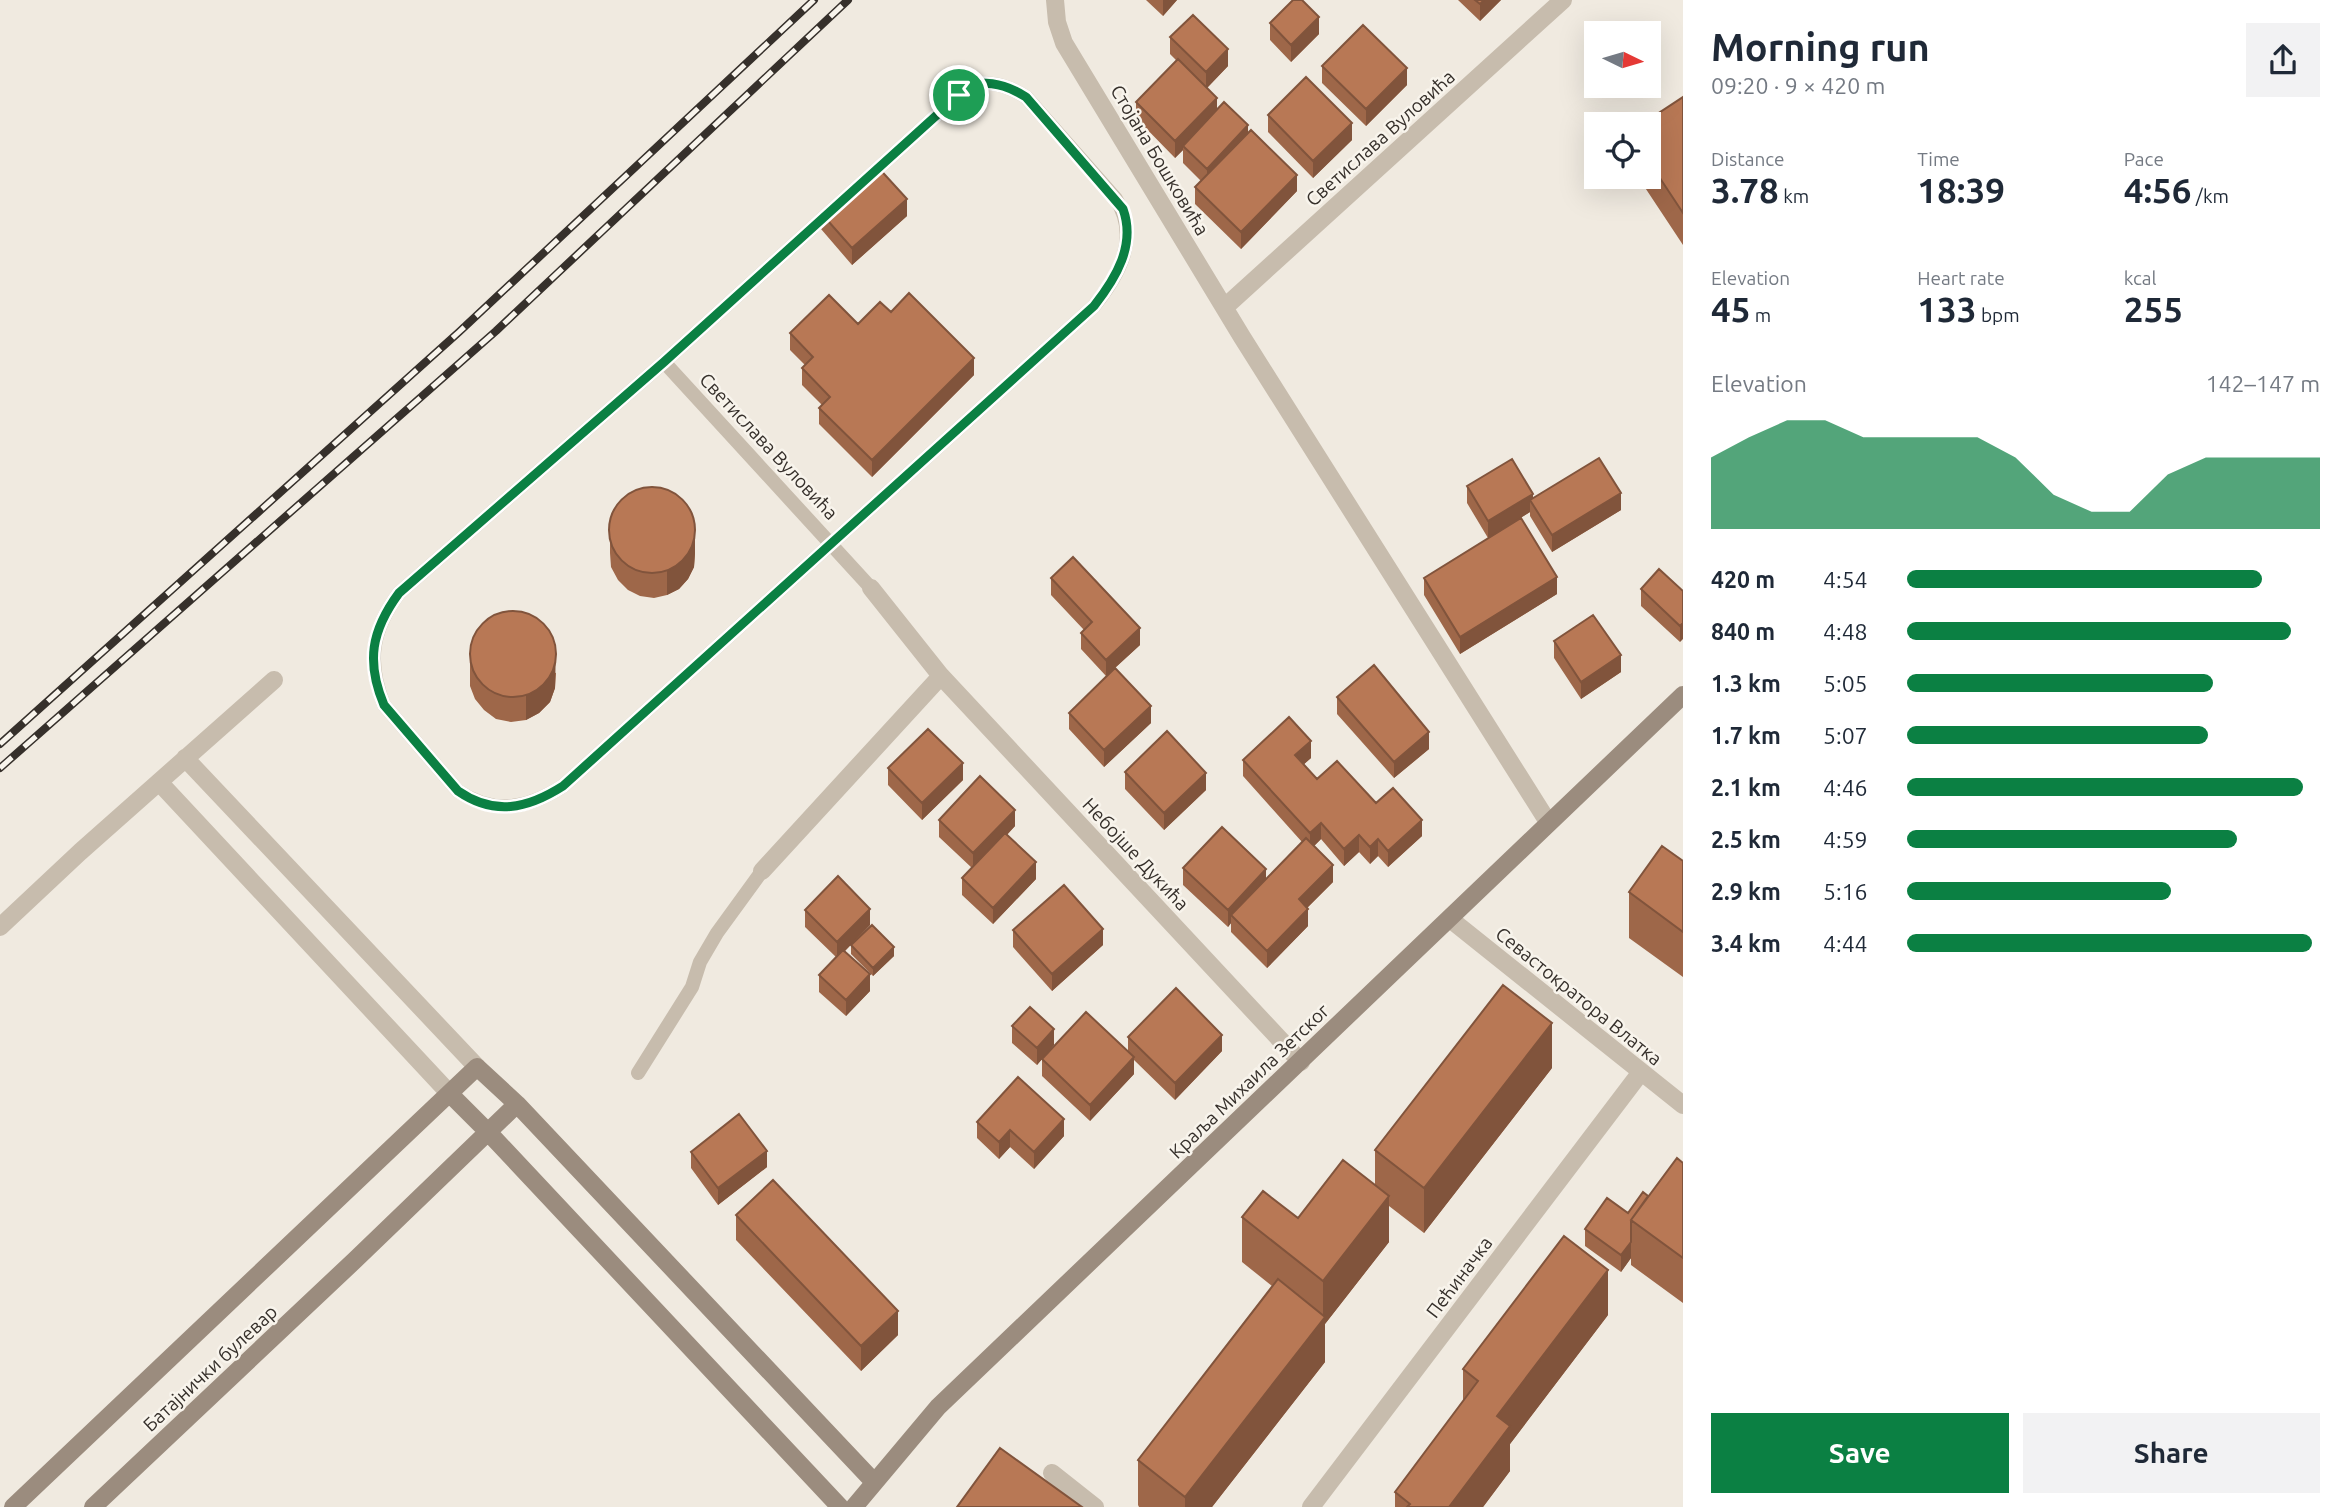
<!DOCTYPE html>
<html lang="en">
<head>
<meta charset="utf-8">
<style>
	body { margin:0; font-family:Ubuntu,sans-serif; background:#f2f2f3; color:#1f2937; height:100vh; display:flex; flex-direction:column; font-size:26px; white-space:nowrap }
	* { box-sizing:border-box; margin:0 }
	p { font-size:23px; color:#747a83 }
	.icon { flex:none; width:38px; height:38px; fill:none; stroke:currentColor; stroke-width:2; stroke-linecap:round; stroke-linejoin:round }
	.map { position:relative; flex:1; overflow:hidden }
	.details { display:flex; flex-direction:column; background:#fff; width:665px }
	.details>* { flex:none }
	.needle { width:46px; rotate:95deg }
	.buttons { position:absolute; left:1584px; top:21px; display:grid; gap:14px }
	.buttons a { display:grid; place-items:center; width:77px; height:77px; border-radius:0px; background:#fff; box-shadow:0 7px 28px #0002; font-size:35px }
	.pin { position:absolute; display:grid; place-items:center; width:60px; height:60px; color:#fff; margin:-30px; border:4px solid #fff; border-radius:50%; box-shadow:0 2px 7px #0007 }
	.round { display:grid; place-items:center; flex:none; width:74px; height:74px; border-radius:0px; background:#f2f2f3 }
	.overview { display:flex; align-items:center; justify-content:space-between; height:119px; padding:0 28px }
	h1 { font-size:38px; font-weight:700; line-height:52px }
	.stats { display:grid; grid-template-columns:repeat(3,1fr); gap:10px; height:119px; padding:7px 28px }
	.stats div { display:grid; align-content:center }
	.stats b { font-size:35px; font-weight:700 }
	.stats small { font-size:19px; font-weight:400 }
	.stats p { font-size:19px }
	.chart { height:196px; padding:14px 28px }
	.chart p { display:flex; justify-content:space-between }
	.chart svg { width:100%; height:126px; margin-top:7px; fill:#0b8043; opacity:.7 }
	.action { display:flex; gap:14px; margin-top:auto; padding:14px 28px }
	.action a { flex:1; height:80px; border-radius:0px; background:#0b8043; color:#fff; font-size:28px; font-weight:700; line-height:80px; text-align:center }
	.action a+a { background:#f2f2f3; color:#1f2937 }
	ul { padding:0 28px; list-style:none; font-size:23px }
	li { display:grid; grid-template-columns:112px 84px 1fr; align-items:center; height:52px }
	li i { height:18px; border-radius:9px; background:#0b8043 }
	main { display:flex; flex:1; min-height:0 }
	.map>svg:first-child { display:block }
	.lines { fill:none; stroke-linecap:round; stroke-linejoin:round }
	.lane { stroke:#c7bcad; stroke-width:14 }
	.street { stroke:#c7bcad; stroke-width:18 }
	.secondary { stroke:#9b8c7e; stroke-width:18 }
	.rail-casing { stroke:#36302b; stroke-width:8 }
	.rail { stroke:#f8f4ec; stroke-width:5; stroke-dasharray:16; stroke-linecap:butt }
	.wall { fill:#9e6749 }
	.shaded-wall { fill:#81543c }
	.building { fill:#b87855; stroke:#81543c; stroke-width:2 }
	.route-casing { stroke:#fff; stroke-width:14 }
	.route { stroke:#0b8043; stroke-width:9 }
	.labels { text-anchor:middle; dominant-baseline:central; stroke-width:5; stroke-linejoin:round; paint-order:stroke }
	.street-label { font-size:19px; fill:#36302b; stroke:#f8f4ec }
</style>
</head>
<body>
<main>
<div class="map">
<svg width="1683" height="1507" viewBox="0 0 1683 1507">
	<rect width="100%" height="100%" fill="#f0eae0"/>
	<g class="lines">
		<path class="lane" d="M980,83c18,0 30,4 46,14l90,102c24,38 4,75 -22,107l-531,480c-36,23 -69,29 -105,5l-74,-86c-17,-43 -13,-74 15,-112l265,-231 295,-267 10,-8z
			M664,362l207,226
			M638,1073l54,-86 8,-25 17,-29 45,-62"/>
		<path class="street" d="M1055,0l2,22 7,21 178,294 306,485
			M1225,307l338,-307
			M871,588l70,88 360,386
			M185,758l292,309
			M159,782l291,312
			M762,871l179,-195
			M1450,919l233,186
			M0,927l80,-75 194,-172
			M1052,1473l43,34
			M1311,1507l330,-435"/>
		<path class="secondary" d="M450,1094l39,39 351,374
			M13,1507l464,-440 40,37 357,378
			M93,1507l262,-247 162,-156
			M854,1507l84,-100 745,-712"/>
		<g class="rail-casing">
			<path id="rail" d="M0,744l459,-412 355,-332
				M0,768l496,-437 352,-331"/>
		</g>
		<use href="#rail" class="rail"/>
	</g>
	<path class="wall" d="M1146,0h31l-14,16z
		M1458,0h43l-21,21z
		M1270,23l49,11 -28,28 -21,-22z
		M1170,37l58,29 -21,22 10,22 31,23 49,58 -56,58 -46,-45v-17l6,-6 -18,-18v-13l-8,8 -39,-40v-16l41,-41 -7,-7z
		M1322,66l85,19 -41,41 -44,-43z
		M1683,97v148l-45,-68h10v-53z
		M1268,115l84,25 -39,38 -45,-46z
		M821,213l86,3 -55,49 -31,-36z
		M891,312l83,63 -102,102 -53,-53v-16l3,-3 -20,-20v-17l3,-3 -15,-15v-17l68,-9z
		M1467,486l66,12 88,12 -69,42 -22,-36v-4l-42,26 -21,-35z
		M610,528l85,25 -1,14 -6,12 -9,10 -12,6 -13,3 -14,-2 -12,-6 -10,-10 -7,-13 -1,-14z
		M1051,578l89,67 -25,23 36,55 -47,44 -35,-38v-16l37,-37 -25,-27v-16l3,-3 -33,-35z
		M1424,578l133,16 -97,60 -36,-59z
		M1641,589l42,2 -3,51 -39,-36z
		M1554,641l67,31 -40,27 -27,-41z
		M470,647l86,26 -1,15 -5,14 -11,11 -13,7 -15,2 -15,-3 -12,-9 -9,-11 -5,-13z
		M1337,697l92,52 -35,29 -57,-64z
		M1311,758l-8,7 14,14 59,24 46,33 -34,31 -10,-11 -8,8 -11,-12 -15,14 -23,-27 -7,7 19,36 -26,26 1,18 -41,42 -36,-36v-9l-3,4 -45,-42v-17l83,11 36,-37 -59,-66v-16z
		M888,768l75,12 -41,40 -34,-35z
		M1125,772l81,18 -42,40 -39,-41z
		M939,820l76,6 -8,9 29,44 -43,45 -31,-29v-17l10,-10 -33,-31z
		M1683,861v116l-54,-39v-46z
		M805,910l65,15 -25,26 25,40 -24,25 -27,-24v-17l17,-18 -31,-30z
		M1013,930l90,15 -51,46 -39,-44z
		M851,945l43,11 -21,20 -22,-22z
		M1012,1026l42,19 -17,20 -25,-22z
		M1128,1037l94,14 -47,49 -41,-40v14l-44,47 -48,-45v-17l86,-7z
		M1552,1068l-128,165 -35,-27v36l-64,82v38l-113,145h-73l-1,-2v-45l134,-174 -30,-24v-45l56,1 77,-33v-35z
		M977,1122l87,14 -30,33 -24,-22 -11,12 -22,-21z
		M691,1152l76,15 -49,38 -27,-37z
		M1683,1163v140l-52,-38v-7l-10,14 -36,-26v-17l43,-16 20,-17z
		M736,1215l162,120 -37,36 -125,-131z
		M1608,1315l-98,129v27l-27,36h-88v-15l68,-90v-33z"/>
	<path class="shaded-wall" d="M1163,0h14l-14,16z
		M1484,0h17l-21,21v-17z
		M1319,17v17l-28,28v-17z
		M1228,49v17l-22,23v-17z
		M1407,68v17l-41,41v-17z
		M1217,98v17l-34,31v4l-8,8v-17z
		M1352,123v17l-39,38v-17z
		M1248,125v17l-41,44v-17z
		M1297,175v16l-56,58v-17z
		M907,199v17l-55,49v-17z
		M974,358v17l-102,102v-17z
		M1621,493v17l-69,42v-17z
		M1533,494v9l-3,-3v12l-42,26v-17z
		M695,528v25l-1,14 -6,12 -9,10 -12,6v-25z
		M1557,577v17l-97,60v-17z
		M1683,623v16l-3,3v-16z
		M1140,628v17l-34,31v-16z
		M556,648l-1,40 -5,14 -11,11 -13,7v-25z
		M1621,655v17l-40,27v-17z
		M1151,706v17l-47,44v-17z
		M1429,732v17l-35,29v-16z
		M1311,741v17l-16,14v-17z
		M963,763v17l-41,40v-17z
		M1206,773v17l-42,40v-17z
		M1015,810v16l-42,44v-17z
		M1422,820v16l-34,31v-16z
		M1321,823v16l-11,11v-17z
		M1359,835v17l-15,14v-17z
		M1378,839v17l-8,8v-17z
		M1036,862v17l-43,45v-16z
		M1333,865v17l-34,34v-17z
		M1266,869v17l-35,29v8l-3,4v-17z
		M870,909v16l-33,34v-17z
		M1308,909v17l-41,42v-17z
		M1103,929v16l-51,46v-17z
		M894,947v9l-21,20v-8z
		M870,974v17l-24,25v-16z
		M1552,1023v45l-128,165v-45z
		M1054,1029v16l-17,20v-17z
		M1222,1035v16l-47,49v-17z
		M1134,1057v17l-44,47v-16z
		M1064,1119v17l-30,33v-17z
		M1010,1130v17l-11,12v-17z
		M767,1151v16l-49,38v-17z
		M1389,1196v46l-64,82v38l-113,145h-27v-10l138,-178v-38z
		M1631,1242v16l-10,14v-17z
		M1608,1270v45l-98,129v27l-27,36h-34l48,-91z
		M898,1311v24l-37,36v-25z"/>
	<path class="building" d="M1293,0h9l17,17 -28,28 -21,-22z
		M1475,0h9l-4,4z
		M1193,15l35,34 -22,23 -36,-35z
		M1363,25l44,43 -41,41 -44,-43z
		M1178,59l39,39 -42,43 -39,-39z
		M1306,77l46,46 -39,38 -45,-46z
		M1683,97v116l-35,-53v-36h-6z
		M1224,102l24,23 -41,44 -24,-23z
		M1251,130l46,45 -56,57 -46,-45z
		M875,164l32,35 -55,49 -31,-35z
		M909,293l65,65 -102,102 -53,-52 11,-11 -28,-29 11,-11 -23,-24 39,-38 29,29 22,-22 11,10z
		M1599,458l22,35 -69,42 -22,-35z
		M1512,459l21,35 -45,27 -21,-35z
		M609 530a43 43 0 1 1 86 0a43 43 0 1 1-86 0Z
		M1521,518l36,59 -97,60 -36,-59z
		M1073,557l67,71 -34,32 -25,-27 11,-11 -41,-44z
		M1659,569l24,22v32l-3,3 -39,-37z
		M470 654a43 43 0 1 1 86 0a43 43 0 1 1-86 0Z
		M1593,615l28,40 -40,27 -27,-41z
		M1374,665l55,67 -35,30 -57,-65z
		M1115,668l36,38 -47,44 -35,-37z
		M1289,717l22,24 -16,14 22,24 20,-18 39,42 17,-15 29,32 -34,31 -10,-12 -8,8 -11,-12 -15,14 -23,-26 -11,10 -67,-73z
		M928,729l35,34 -41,40 -34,-35z
		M1167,731l39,42 -42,40 -39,-41z
		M980,776l35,34 -42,43 -34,-33z
		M1222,827l44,42 -38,41 -45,-42z
		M1005,833l31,29 -43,46 -31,-30z
		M1306,838l27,27 -34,34 9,10 -41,42 -36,-36z
		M1662,846l21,15v71l-54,-40z
		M838,876l32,33 -33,33 -32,-32z
		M1064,885l39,44 -51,45 -39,-44z
		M872,925l22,22 -21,21 -22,-23z
		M843,950l27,24 -24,26 -27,-25z
		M1503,985l49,38 -128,165 -49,-38z
		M1176,988l46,47 -47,48 -47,-46z
		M1030,1007l24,22 -17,19 -25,-22z
		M1086,1012l48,45 -44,48 -48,-46z
		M1018,1077l46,42 -30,33 -24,-22 -11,12 -22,-20z
		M739,1114l28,37 -49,37 -27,-36z
		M1677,1158l6,5v95l-52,-38z
		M1343,1160l46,36 -66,85 -81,-64 21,-26 35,27z
		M773,1180l125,131 -37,35 -125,-131z
		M1643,1192l5,4 -17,24v22l-10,13 -36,-26 22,-31 21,15z
		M1564,1236l44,34 -111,146 13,10 -61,81h-42l3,-3 -15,-12 83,-111 -15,-12z
		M1278,1279l47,38 -140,180 -47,-37z
		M1000,1448l82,59h-125z"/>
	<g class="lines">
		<g class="route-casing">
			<path id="route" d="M979,83c19,0 31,4 47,14l97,112c13,36 -7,69 -29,97l-531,480c-36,23 -69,30 -105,5l-74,-86c-18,-43 -13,-74 15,-112l265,-231 295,-267z"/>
		</g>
		<use href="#route" class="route"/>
	</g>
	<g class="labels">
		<g class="street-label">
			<text transform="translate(1380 138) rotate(-42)">Светислава Вуловића</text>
			<text transform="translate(1160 160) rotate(59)">Стојана Бошковића</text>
			<text transform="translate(769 446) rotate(47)">Светислава Вуловића</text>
			<text transform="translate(1136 854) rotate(47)">Небојше Дукића</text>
			<text transform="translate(1579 996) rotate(39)">Севастократора Влатка</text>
			<text transform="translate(1249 1081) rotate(-44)">Краља Михаила Зетског</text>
			<text transform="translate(1459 1277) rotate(-53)">Пећиначка</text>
			<text transform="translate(210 1368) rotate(-43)">Батајнички булевар</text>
		</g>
	</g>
</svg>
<div class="buttons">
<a><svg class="needle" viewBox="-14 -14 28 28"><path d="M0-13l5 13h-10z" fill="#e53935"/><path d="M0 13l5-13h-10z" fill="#747a83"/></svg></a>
<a><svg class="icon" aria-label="locate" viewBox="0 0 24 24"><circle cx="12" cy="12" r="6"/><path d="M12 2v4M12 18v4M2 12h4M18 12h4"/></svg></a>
</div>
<div class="pin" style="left:959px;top:95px;background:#1e9e55"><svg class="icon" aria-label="arrive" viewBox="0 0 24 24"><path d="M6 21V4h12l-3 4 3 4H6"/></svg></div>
</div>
<section class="details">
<div class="overview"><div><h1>Morning run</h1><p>09:20 · 9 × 420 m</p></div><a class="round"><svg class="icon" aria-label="share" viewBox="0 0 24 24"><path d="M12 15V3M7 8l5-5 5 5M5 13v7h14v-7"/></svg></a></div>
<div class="stats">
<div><p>Distance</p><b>3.78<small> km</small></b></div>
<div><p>Time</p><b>18:39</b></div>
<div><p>Pace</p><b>4:56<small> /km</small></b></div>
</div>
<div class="stats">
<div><p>Elevation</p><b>45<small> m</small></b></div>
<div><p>Heart rate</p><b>133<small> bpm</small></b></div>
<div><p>kcal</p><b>255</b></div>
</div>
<div class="chart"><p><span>Elevation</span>142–147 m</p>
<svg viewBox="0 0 160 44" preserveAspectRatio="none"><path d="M0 44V19L10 12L20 6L30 6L40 12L50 12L60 12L70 12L80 19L90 32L100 38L110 38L120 25L130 19L140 19L150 19L160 19V44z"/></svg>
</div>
<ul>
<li><b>420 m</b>4:54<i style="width:86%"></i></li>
<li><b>840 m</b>4:48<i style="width:93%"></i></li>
<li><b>1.3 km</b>5:05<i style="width:74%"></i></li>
<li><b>1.7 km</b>5:07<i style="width:73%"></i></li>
<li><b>2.1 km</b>4:46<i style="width:96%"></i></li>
<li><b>2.5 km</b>4:59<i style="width:80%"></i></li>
<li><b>2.9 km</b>5:16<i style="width:64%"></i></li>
<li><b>3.4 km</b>4:44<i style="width:98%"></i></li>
</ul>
<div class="action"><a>Save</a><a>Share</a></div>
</section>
</main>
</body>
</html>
